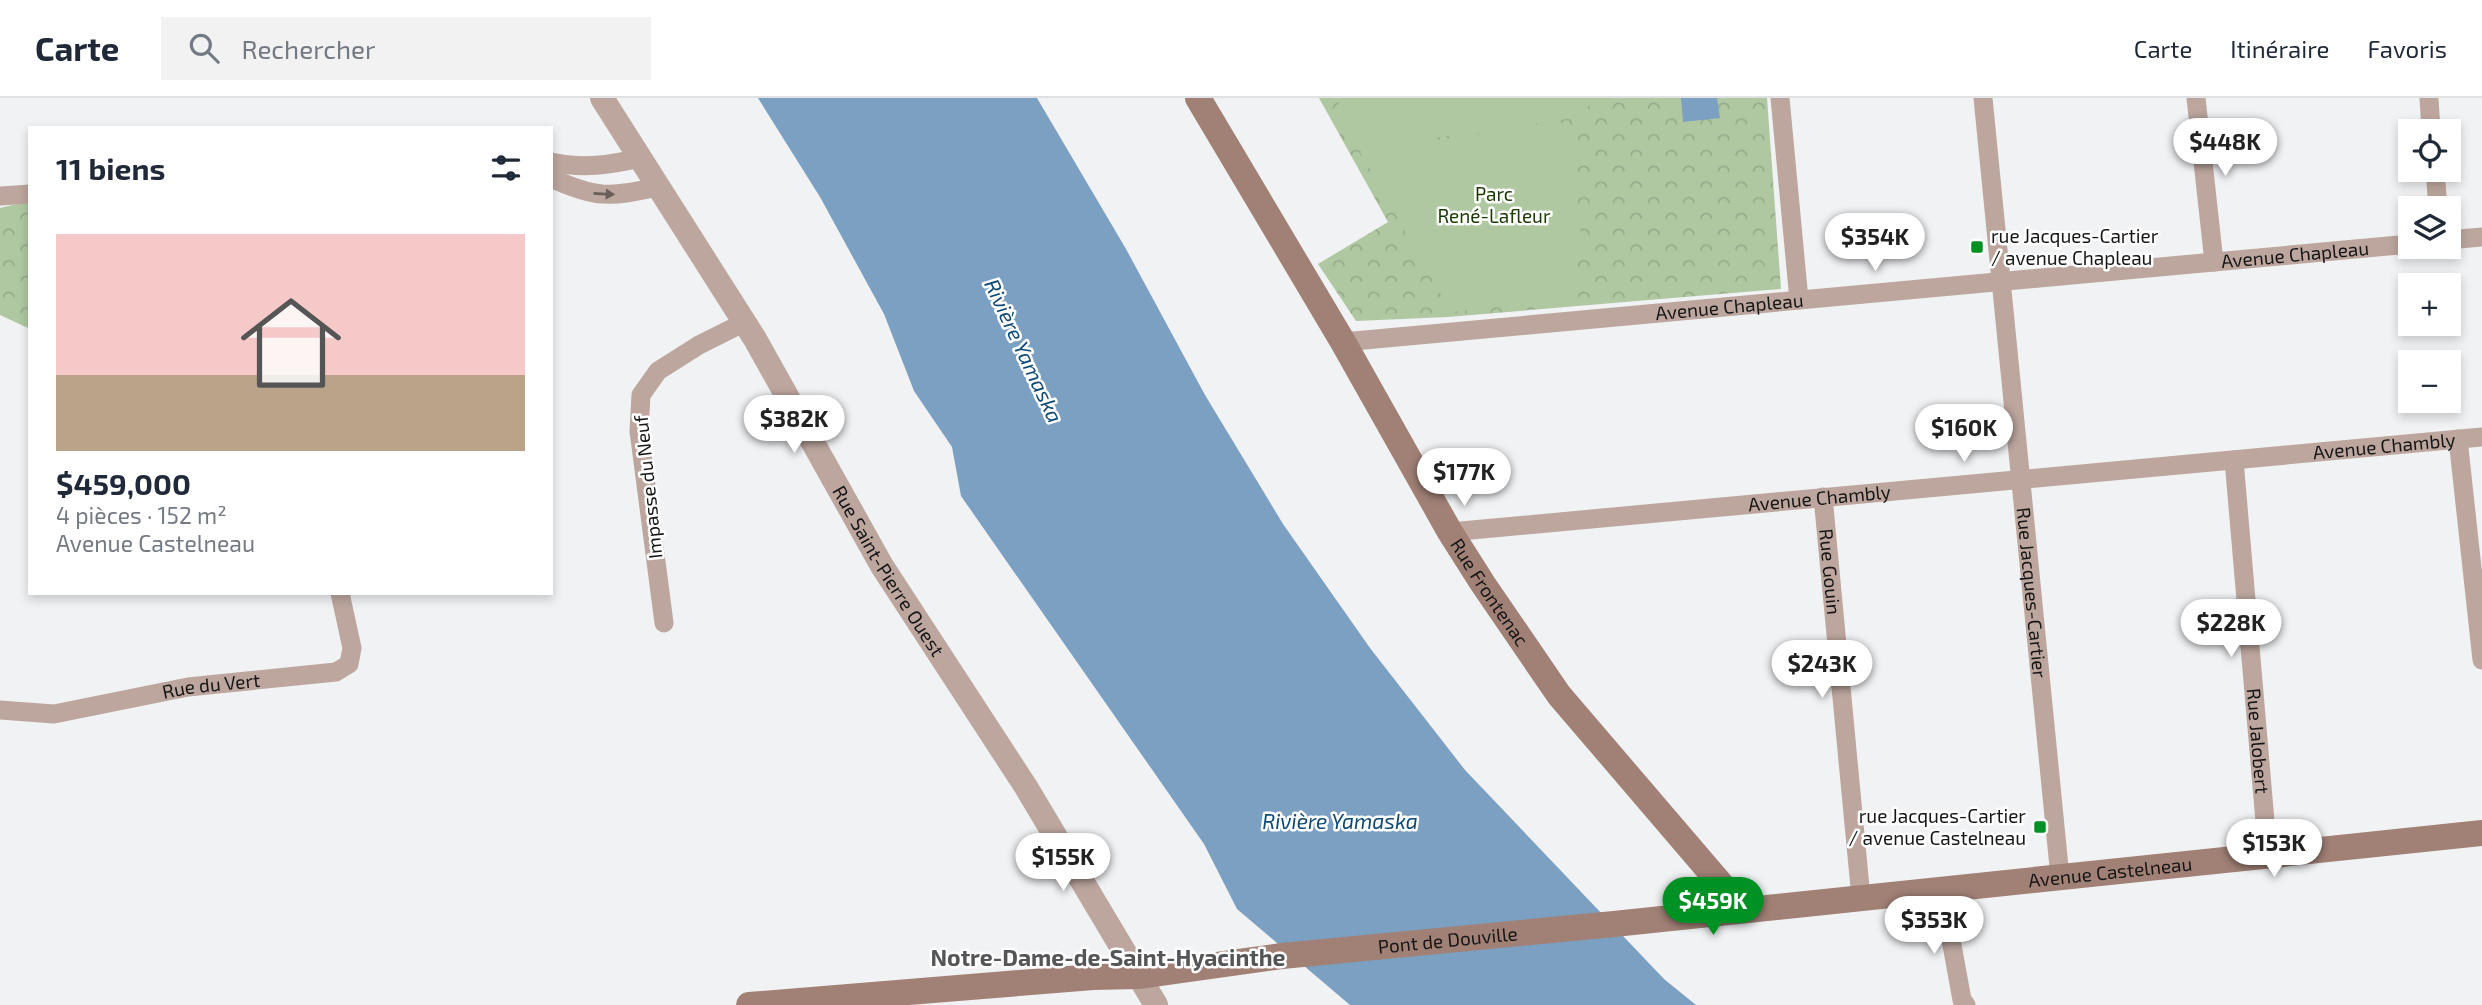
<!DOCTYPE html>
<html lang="fr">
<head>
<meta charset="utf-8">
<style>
  body { margin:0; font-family:"Exo 2",sans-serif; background:#f2f2f3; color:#1f2937; height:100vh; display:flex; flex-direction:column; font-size:26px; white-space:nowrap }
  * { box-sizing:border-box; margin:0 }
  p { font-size:23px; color:#747a83 }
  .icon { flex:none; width:38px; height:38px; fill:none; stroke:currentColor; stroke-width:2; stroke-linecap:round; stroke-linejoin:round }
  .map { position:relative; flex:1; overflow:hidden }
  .side { position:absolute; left:28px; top:28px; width:525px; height:469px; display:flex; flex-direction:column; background:#fff; border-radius:0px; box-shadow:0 4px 10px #0003 }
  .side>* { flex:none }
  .controls { position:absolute; left:2398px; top:21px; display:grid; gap:14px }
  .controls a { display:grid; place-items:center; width:63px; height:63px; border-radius:0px; background:#fff; box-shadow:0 4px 10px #0003; font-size:35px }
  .price { position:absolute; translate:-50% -60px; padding:0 16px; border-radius:24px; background:#fff; color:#222; font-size:23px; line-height:46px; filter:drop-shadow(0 2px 4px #0008) }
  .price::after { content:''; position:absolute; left:50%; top:42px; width:21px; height:16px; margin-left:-10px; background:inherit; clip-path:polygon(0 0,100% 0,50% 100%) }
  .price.active { background:#009125; color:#fff }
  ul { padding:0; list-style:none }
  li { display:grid; align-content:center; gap:14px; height:371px; padding:0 28px }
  li span { display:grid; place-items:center; height:217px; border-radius:0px; color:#555 }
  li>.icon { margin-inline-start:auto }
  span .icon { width:126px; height:126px; fill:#fffc; stroke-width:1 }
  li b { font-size:30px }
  h2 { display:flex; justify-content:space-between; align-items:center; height:84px; padding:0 28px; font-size:30px }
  header { display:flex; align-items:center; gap:42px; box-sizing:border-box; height:98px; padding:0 35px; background:#fff; border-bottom:2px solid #e0e1e3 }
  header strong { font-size:33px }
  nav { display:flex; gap:38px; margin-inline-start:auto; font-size:24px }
  .search { width:490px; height:63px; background:#f2f2f3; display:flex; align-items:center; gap:18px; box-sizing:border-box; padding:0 24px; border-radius:0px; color:#747a83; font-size:26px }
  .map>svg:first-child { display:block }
</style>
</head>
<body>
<header>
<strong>Carte</strong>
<div class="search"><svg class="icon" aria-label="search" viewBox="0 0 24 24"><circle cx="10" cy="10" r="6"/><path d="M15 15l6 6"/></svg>Rechercher</div>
<nav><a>Carte</a><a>Itinéraire</a><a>Favoris</a></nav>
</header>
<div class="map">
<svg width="2482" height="907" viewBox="0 0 2482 907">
  <defs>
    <pattern id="park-crowns" width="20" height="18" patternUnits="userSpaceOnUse" patternTransform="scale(1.75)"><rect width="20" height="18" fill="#afc8a2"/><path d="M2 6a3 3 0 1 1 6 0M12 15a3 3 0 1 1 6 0" fill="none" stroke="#96ab8b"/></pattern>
  </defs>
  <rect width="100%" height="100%" fill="#f1f2f4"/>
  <g fill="url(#park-crowns)">
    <polygon points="1319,0 1767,0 1781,191 1448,219 1356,223 1318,166 1388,124"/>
    <polygon points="21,105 30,105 30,231 0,217 0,110"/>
  </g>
  <g fill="#afc8a2">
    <polygon points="1337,0 1595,0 1580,19 1358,51 1346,33"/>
    <polygon points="1560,24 1572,33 1581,141 1569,201 1451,214 1360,54"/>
  </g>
  <g fill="#7ca0c1">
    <polygon points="758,0 1037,0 1126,151 1205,297 1283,426 1370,550 1465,672 1664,881 1696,907 1350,907 1237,811 1204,746 961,398 952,349 914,293 884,216 820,99"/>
    <polygon points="1681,0 1717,0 1720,20 1683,24"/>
  </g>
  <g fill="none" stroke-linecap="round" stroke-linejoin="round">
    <g stroke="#bca69e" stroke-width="19">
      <polyline points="1780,0 1799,202"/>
      <path id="s1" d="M1983 0 2060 779"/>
      <polyline points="2196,0 2214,164"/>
      <polyline points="2429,0 2431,33"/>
      <path d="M551 64C582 71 610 67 640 60"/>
      <polyline points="2435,72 2438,110"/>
      <path d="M551 80C597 101 610 99 658 89"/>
      <polyline points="0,98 30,96"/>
      <polyline points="2448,142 2482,139"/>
      <path id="s2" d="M1343 244 2410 146"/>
      <polyline points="2458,341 2482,562"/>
      <path id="s3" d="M2234 362 2268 758"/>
      <path id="s4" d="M1823 399 1861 800"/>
      <path id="s5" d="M1450 434 2482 339"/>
      <polyline points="664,525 639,333 641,297 658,273 699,247 745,224"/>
      <path id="s6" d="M0 612 54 616 188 589 336 574 349 566 352 550 340 495"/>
      <polyline points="1942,792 1962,902 1966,907"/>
    </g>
    <path stroke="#bca69e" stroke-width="24" id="s7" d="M602 0 755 241 882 468 1026 689 1156 907"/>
    <g stroke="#a18176" stroke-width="26">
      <path id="s8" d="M1198 0 1343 244 1450 434 1483 486 1559 597 1743 812"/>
      <path id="s9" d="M749 907 1093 879 1138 878 1282 858 1614 826 2482 735"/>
    </g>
  </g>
  <defs><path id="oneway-solid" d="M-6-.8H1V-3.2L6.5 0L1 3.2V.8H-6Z" transform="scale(1.75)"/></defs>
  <use fill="#695e5a" href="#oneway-solid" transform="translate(604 96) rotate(3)"/>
  <g fill="#009125" stroke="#fff" stroke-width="2.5">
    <rect x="1970" y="142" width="14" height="14" rx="3.5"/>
    <rect x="2033" y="722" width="14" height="14" rx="3.5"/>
  </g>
  <g text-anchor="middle" stroke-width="5" stroke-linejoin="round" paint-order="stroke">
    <g font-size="19" fill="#183900" stroke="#fff">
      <text x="1494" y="103">Parc<tspan x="1494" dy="22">René-Lafleur</tspan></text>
    </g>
    <g font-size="19" fill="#161617" stroke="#fff" text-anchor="start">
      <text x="1991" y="145">rue Jacques-Cartier<tspan x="1991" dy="22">/ avenue Chapleau</tspan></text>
      <text x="2026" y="725" text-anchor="end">rue Jacques-Cartier<tspan x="2026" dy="22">/ avenue Castelneau</tspan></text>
    </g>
    <g font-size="19" fill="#161617" stroke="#fff">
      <text dy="7" stroke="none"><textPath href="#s2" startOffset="956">Avenue Chapleau</textPath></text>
      <text dy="7" stroke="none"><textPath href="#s2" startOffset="388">Avenue Chapleau</textPath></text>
      <text dy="7" stroke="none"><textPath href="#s5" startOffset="938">Avenue Chambly</textPath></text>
      <text transform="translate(648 389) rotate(-96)" y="7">Impasse du Neuf</text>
      <text dy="7" stroke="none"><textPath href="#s5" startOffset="371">Avenue Chambly</textPath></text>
      <text dy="7" stroke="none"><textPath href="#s7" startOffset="553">Rue Saint-Pierre Ouest</textPath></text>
      <text dy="7" stroke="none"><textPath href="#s4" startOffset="75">Rue Gouin</textPath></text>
      <text dy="7" stroke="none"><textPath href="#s1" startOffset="497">Rue Jacques-Cartier</textPath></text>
      <text dy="7" stroke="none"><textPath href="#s8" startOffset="574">Rue Frontenac</textPath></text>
      <text dy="7" stroke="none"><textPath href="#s6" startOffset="214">Rue du Vert</textPath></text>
      <text dy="7" stroke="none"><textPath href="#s3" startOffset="282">Rue Jalobert</textPath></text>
      <text dy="7" stroke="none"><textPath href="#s9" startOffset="1368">Avenue Castelneau</textPath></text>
      <text dy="7" stroke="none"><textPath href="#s9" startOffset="702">Pont de Douville</textPath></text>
    </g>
    <g font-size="21" font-style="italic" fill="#0e4975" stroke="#fff">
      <text transform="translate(1023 253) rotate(65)" y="7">Rivière Yamaska</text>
      <text x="1340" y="731">Rivière Yamaska</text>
    </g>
    <g font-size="23" font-weight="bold" fill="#545557" stroke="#fff">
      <text x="1108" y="868">Notre-Dame-de-Saint-Hyacinthe</text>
    </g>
  </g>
</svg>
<div class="controls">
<a><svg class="icon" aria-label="locate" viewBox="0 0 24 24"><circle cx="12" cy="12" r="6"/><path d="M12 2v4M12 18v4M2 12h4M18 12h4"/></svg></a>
<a><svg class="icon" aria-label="layers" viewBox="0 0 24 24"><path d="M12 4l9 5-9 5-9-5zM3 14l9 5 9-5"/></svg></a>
<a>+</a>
<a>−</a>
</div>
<b class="price" style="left:2225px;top:80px">$448K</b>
<b class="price" style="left:1875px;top:175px">$354K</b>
<b class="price" style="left:794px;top:357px">$382K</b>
<b class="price" style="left:1964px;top:366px">$160K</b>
<b class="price" style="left:1464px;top:410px">$177K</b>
<b class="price" style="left:2231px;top:561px">$228K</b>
<b class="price" style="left:1822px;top:602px">$243K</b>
<b class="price" style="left:2274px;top:781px">$153K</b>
<b class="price" style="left:1063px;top:795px">$155K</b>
<b class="price active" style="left:1713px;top:839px">$459K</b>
<b class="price" style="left:1934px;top:858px">$353K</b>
<section class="side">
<h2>11 biens<svg class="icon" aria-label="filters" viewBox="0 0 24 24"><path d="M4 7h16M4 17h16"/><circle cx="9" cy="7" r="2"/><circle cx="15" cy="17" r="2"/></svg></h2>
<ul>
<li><span style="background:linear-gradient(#f6c9c9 65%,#b9a48a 0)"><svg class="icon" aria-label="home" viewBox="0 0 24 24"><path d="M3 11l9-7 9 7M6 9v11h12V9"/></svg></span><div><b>$459,000</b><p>4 pièces · 152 m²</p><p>Avenue Castelneau</p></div></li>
</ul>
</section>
</div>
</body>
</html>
